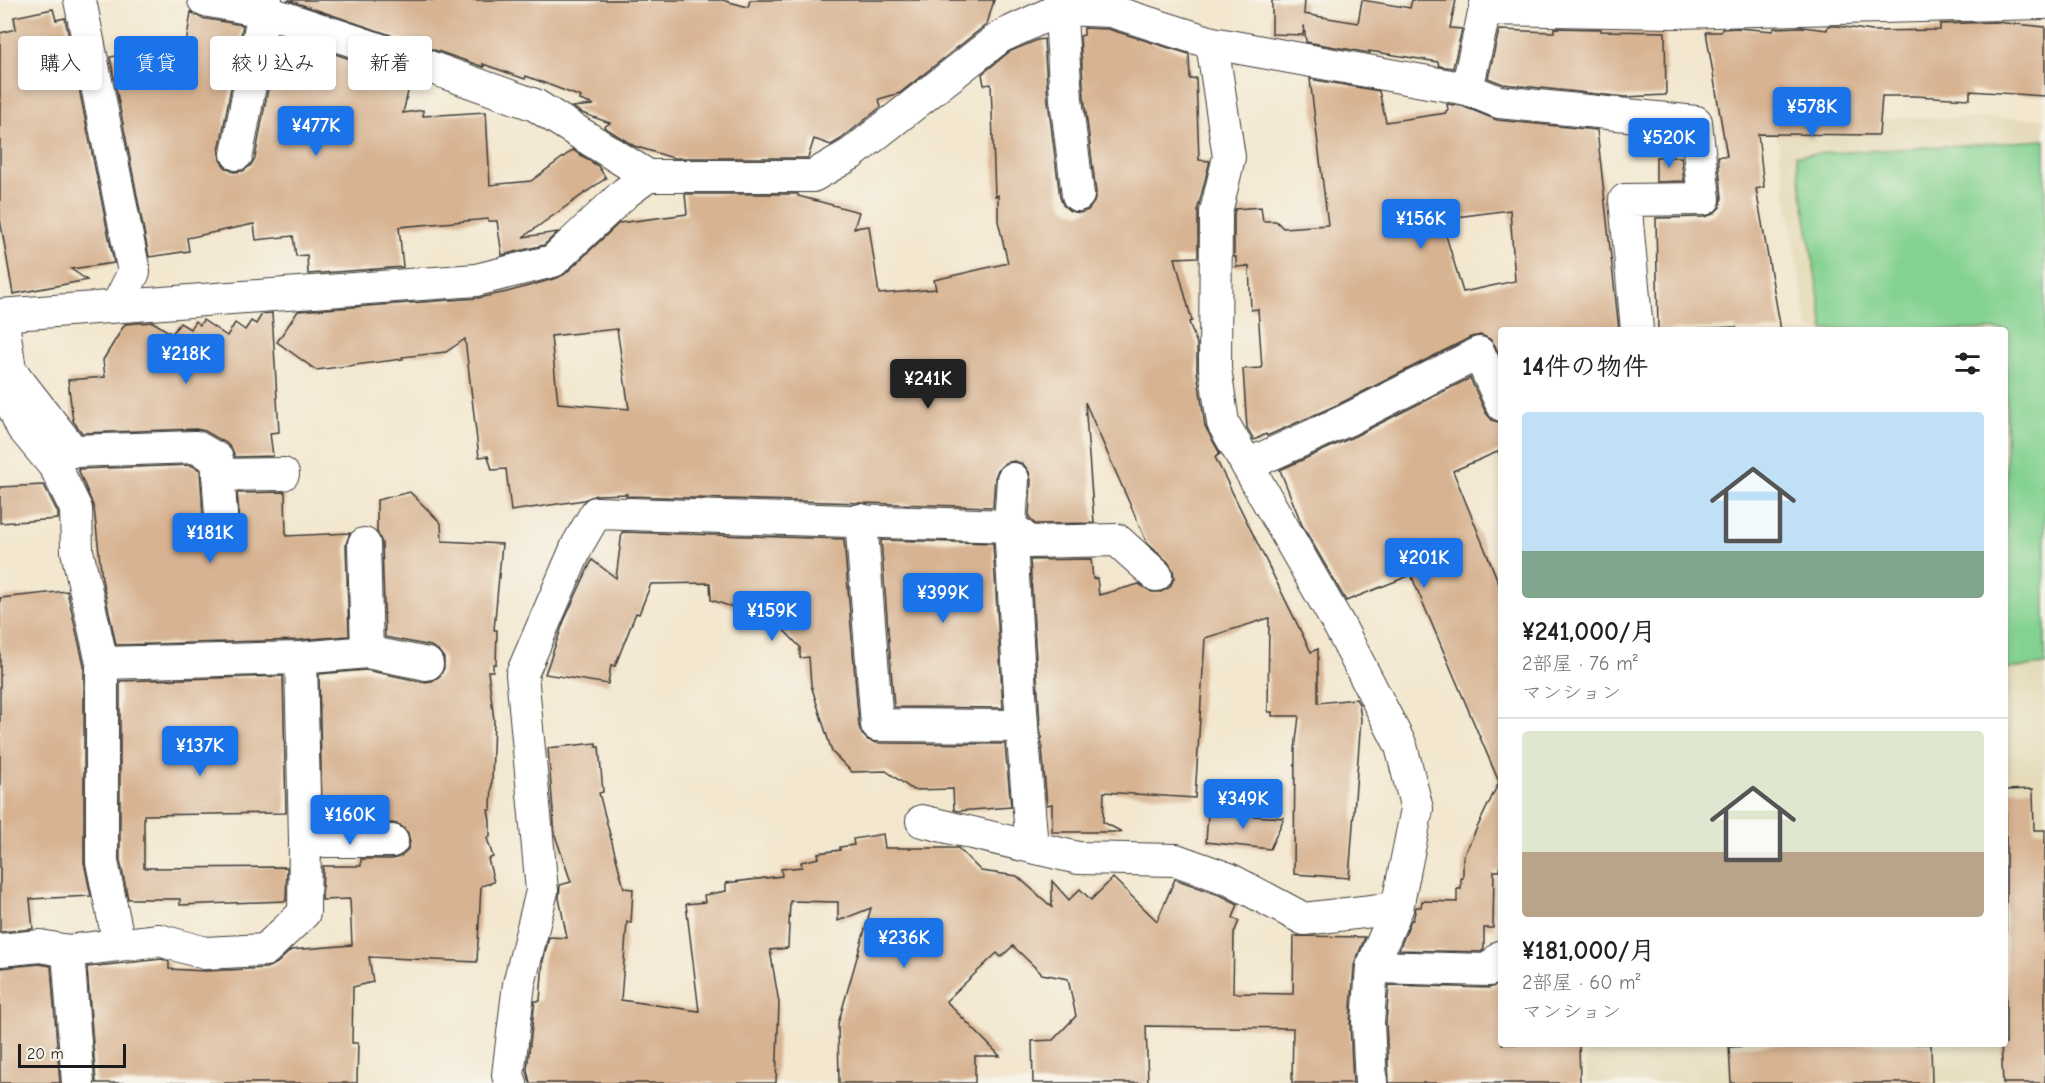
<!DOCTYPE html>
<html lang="ja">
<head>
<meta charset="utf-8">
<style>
  body { margin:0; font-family:"Comic Neue","Klee One",sans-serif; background:#f6f6f6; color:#222; height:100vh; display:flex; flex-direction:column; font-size:22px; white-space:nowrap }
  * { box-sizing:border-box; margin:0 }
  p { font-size:20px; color:#767676 }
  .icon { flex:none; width:33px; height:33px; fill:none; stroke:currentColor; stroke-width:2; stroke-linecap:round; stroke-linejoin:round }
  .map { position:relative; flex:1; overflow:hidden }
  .drawer { position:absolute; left:1498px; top:327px; width:510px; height:720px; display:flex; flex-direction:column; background:#fff; border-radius:6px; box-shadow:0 3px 9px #0003 }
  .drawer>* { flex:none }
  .top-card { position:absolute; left:18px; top:36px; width:570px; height:54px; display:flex; gap:12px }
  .scale { position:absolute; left:18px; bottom:15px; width:108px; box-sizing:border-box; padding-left:6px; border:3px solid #1c1c1c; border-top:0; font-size:16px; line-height:21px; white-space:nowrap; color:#1c1c1c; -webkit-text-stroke:4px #f7f3e8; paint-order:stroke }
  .price { position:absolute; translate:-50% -51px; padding:0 14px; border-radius:6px; background:#1a73e8; color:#fff; font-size:20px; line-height:39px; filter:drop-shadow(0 2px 3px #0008) }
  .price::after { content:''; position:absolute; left:50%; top:36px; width:18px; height:14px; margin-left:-9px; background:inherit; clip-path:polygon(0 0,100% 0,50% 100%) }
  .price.current { background:#222; color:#fff }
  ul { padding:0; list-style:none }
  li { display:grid; align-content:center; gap:12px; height:318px; padding:0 24px }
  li+li { border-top:2px solid #e0e0e0 }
  li span { display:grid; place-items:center; height:186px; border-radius:6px; color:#555 }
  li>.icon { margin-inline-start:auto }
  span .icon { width:108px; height:108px; fill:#fffc; stroke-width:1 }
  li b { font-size:26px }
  h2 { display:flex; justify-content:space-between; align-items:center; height:72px; padding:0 24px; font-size:26px }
  .tag { padding:0 21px; border-radius:6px; background:#fff; box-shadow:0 3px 9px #0003; font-size:21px; line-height:54px }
  .tag.current { background:#1a73e8; color:#fff }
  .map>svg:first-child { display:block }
</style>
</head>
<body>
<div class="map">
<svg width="2045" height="1083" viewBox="0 0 2045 1083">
  <rect width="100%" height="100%" fill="#f7f3e8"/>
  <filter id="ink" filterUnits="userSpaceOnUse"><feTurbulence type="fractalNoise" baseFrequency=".0167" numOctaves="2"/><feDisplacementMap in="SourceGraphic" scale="12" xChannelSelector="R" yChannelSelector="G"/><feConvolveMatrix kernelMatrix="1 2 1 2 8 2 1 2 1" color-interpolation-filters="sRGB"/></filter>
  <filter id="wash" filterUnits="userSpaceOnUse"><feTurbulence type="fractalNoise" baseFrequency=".008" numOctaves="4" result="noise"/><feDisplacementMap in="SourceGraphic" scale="24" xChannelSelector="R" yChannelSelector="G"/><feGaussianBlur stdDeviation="1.35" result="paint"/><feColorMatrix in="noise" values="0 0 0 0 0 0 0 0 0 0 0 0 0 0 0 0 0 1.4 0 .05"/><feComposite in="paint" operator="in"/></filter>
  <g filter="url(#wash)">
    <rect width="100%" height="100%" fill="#f3e7cf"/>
    <polygon fill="#e5dbba" points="1774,118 2045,118 2045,1083 1587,1083 1586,1044 2006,1044 2006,330 1808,330"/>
    <polygon fill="#84d291" stroke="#507756" stroke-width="1.5" points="2045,140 2045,665 2006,669 2006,330 1824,330 1796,155"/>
    <g id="blocks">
      <g fill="#d7b392" fill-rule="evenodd">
        <polygon points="288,0 722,0 748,7 750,0 994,0 987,24 900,93 879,99 881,107 841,139 831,145 814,139 808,158 673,158 634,146 604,127 610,123 582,113 572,107 594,105 580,100 581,97 526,76 525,79 483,64 484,67"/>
        <polygon points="1272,0 1305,0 1304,14 1358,23 1362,0 1410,8 1412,0 1456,0 1450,28 1462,29 1453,68 1439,66 1438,62 1369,51 1370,53 1306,42 1304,25 1303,35 1272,34"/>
        <polygon points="53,9 56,20 65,18 114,263 71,269 87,280 13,294 0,219 0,33 16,29 14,17"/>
        <polygon points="191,12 201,18 243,25 219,151 220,160 225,167 233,172 243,171 251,165 255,158 278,35 411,79 403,113 423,110 423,116 486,112 490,185 531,181 573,150 598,166 606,178 523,237 558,232 544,245 502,255 497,221 488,221 488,219 399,227 403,267 308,274 307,255 296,256 293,236 256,240 254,224 187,238 189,251 149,257 110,57 186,44"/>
        <polygon points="1995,22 2045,27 2045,96 1970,91 1970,99 1914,96 1882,96 1879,135 1758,134 1764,187 1756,189 1781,330 1736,330 1736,327 1658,330 1656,218 1704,217 1713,214 1720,207 1722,198 1718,156 1727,156 1706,32 1721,32 1722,29 1738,28 1773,31 1774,28 1802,27 1827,30 1828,26 1838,26 1872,31 1940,30 1940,24"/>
        <path d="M1084 28 1108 29 1189 54 1190 79 1196 78 1199 160 1210 161 1198 208V257L1175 258 1192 321 1189 322 1197 344V371L1205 426 1220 454 1215 457 1311 652 1318 649V703L1356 699 1359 704 1361 719 1349 878 1294 874 1295 750 1299 716H1272V712H1268L1269 618 1205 638 1195 798 1104 792 1103 822 1122 832H1052V804L1047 805 1040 725 1030 560 1091 559 1093 579 1097 578 1099 595 1139 584 1152 592H1161L1170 587 1174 578 1173 570 1168 562 1147 543 1085 402 1094 523 1035 524 1029 518 1031 480 1029 472 1023 464 1014 461 1005 463 998 470 995 478 993 507 626 496 627 494 596 495 584 500 511 511 506 469 492 470 488 456 479 457 465 339 446 352 402 357 403 359 316 370 277 342 298 311 478 298 507 292 557 278 565 274 619 223 687 214 685 194H798V196L859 212 854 228 869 226 879 294 936 289 934 280 1008 263 998 221V195L995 196 991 84 984 85 982 74 1009 52 1037 40 1044 39 1048 101 1060 197 1063 205 1070 211 1080 213 1088 210 1094 202 1096 193 1084 97 1080 36 1084 35ZM617 329 629 409 558 403 551 336Z"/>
        <polygon points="1554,28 1601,29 1601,31 1665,32 1666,95 1625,97 1503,84 1488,78 1499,30 1554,32"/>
        <path d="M1310 79 1379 91 1386 122 1446 113V111L1448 110 1447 104 1462 106 1497 120 1597 130 1619 330H1502V359L1495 346 1490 339 1481 335 1471 337 1339 404 1267 436 1266 434 1254 440 1247 428 1243 369 1262 368 1258 309 1251 310 1249 266 1236 267V257H1234V214L1235 209 1261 207 1263 221H1276L1283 228 1328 225ZM1510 210 1515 281 1463 292 1441 219Z"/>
        <polygon points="1656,157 1681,157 1684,181 1656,182"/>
        <polygon points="272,313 279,432 270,433 273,456 235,457 232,449 226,443 205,431 196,429 82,433 73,421 68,380 105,377 103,360 125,324 153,322 172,334 180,323 190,329 195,321 200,325 203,320 227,336 235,323 245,330 251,321 256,324 262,314"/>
        <polygon points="1470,378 1486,413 1492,420 1502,423 1502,450 1453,471 1502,591 1502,852 1500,871 1494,871 1493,928 1484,928 1484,949 1481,952 1399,950 1411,920 1413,920 1416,907 1421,907 1422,901 1457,902 1457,889 1461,889 1461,878 1463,878 1463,857 1499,782 1411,575 1346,601 1302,525 1280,470 1355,436"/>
        <polygon points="191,465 200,470 203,516 206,525 214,530 223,532 232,529 237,522 239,513 237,493 285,492 286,536 350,533 346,544 349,636 300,640 116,645 102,579 94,508 78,469"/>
        <polygon points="44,485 58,513 58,519 0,523 0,487"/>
        <polygon points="410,492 441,523 442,541 502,544 494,630 497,630 496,664 493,664 493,671 488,671 494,720 491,810 488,810 490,820 490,837 487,838 493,857 488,859 494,882 481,886 477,962 369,957 373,982 353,987 352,1043 358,1043 357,1083 96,1083 87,967 162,959 169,962 169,969 206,971 266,968 277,963 291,950 352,945 350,899 322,900 323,866 361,866 361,859 393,859 401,856 408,849 410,842 408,833 400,825 392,823 360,823 360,812 322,812 319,674 366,670 424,682 432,681 440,676 444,668 444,658 438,650 431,646 385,637 382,543 377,532 377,500"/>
        <polygon points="622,532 844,539 859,726 862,734 868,740 877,743 1005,744 1011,807 958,811 954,810 953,789 913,790 886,771 852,772 832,752 811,685 809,657 800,658 800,647 775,621 711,600 710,583 651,584 639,614 636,613 615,666 611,665 608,684 545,674 564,621 592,560 616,578"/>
        <polygon points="881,540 993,543 1003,708 894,707"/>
        <polygon points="67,591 84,665 84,862 91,896 30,899 33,929 0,932 0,598"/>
        <polygon points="283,676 286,813 144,815 144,868 287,867 286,901 180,905 180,899 128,899 120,860 120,681"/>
        <polygon points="596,743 596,747 599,747 603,792 599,793 624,888 633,889 631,923 627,922 621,1000 699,1011 686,904 705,902 704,895 726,891 726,883 782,876 781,869 802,867 801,862 819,858 818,853 840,850 840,847 854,845 853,839 883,834 885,848 958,848 981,871 1017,876 1052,907 1052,881 1069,900 1080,889 1091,900 1113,878 1157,921 1175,879 1222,896 1238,904 1233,918 1239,921 1234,933 1233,993 1293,994 1294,936 1365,937 1354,966 1350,1024 1353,1083 1292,1083 1293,1028 1146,1026 1148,1083 1033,1083 1032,1041 1053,1040 1076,1016 1068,979 1042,974 1013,946 1001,957 997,953 946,1001 1000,1056 975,1056 975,1083 839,1083 838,1024 871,908 838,921 838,902 790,901 788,948 770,950 779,1003 776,1083 530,1083 527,1070 535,1001 540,1001 543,961 549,937 567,938 559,898 560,885 571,882 555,835 548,748"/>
        <polygon points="2033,789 2034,830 2045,830 2045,1083 2003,1083 2001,1044 2006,1044 2006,790"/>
        <polygon points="1208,813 1284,818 1270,849 1206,842"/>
        <polygon points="39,964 51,966 60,1083 0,1083 0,968"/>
        <polygon points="1500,984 1502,984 1502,1044 1579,1044 1580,1083 1389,1083 1386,1023 1389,985 1489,988"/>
        <polygon points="1795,1044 1931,1044 1932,1083 1731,1083 1729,1047"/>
      </g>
    </g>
  </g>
  <g filter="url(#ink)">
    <use href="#blocks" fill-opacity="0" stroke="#3c3a37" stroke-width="1.5"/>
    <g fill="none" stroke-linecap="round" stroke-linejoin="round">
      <g stroke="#3c3a37" stroke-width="34">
        <g id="minor">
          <polyline points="80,0 134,272 117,306"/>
          <polyline points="204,0 264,11 393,54 535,105 648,176 813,176 851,154 1000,37 1060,9 1111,11 1212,43 1467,89 1499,102 1696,122 1704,199 1625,200 1637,330"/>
          <polyline points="1060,0 1066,99 1078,195"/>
          <polyline points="1485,9 1675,12 2045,3"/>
          <polyline points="1212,43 1229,157 1216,212 1215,368 1223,423 1340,627 1401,746 1417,809 1397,908 1372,967 1368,1023 1371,1083"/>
          <polyline points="1467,89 1487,0"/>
          <polyline points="237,154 266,0"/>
          <polyline points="0,315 476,280 553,261 625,193 648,176"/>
          <polyline points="2,315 10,370 10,400 22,427 56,468 76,509 77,551 102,663 102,862 119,944"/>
          <polyline points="10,370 73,451 196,447 217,459 221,514"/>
          <polyline points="1247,465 1347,420 1479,353 1502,405"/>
          <polyline points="218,475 283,474"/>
          <polyline points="1013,479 1010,526 1022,726 1032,847"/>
          <polyline points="861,520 877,725 1022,726"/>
          <polyline points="364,544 367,652"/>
          <polyline points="102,663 301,658 367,652 427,664"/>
          <polyline points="922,821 1078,858 1176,860 1229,879 1304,919 1397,908"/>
          <polyline points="305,841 392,841"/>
          <polyline points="0,950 40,946 68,951"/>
          <polyline points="1372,967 1489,970 1502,956"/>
          <polyline points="78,1083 68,951 159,940 205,953 265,950 304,913 305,841 301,658"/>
          <polyline points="511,1083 508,1075 519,984 542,891 522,674 578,544 596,513 1010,526 1029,542 1117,540 1156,575"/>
        </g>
      </g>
      <use href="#minor" stroke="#fff" stroke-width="32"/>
    </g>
  </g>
</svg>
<div class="scale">20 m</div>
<b class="price" style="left:1812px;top:138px">¥578K</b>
<b class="price" style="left:316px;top:157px">¥477K</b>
<b class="price" style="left:1669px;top:169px">¥520K</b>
<b class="price" style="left:1421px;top:250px">¥156K</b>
<b class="price" style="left:186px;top:385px">¥218K</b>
<b class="price current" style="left:928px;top:410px">¥241K</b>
<b class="price" style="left:210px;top:564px">¥181K</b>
<b class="price" style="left:1424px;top:589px">¥201K</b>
<b class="price" style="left:943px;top:624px">¥399K</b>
<b class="price" style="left:772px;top:642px">¥159K</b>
<b class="price" style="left:200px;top:777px">¥137K</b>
<b class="price" style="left:1243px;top:830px">¥349K</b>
<b class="price" style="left:350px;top:846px">¥160K</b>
<b class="price" style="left:904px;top:969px">¥236K</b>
<div class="top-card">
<a class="tag">購入</a>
<a class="tag current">賃貸</a>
<a class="tag">絞り込み</a>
<a class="tag">新着</a>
</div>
<section class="drawer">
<h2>14件の物件<svg class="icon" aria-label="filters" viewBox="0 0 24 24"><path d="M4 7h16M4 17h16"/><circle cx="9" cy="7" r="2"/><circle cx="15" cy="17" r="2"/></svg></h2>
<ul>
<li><span style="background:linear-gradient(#bfe0f5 75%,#7fa58c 0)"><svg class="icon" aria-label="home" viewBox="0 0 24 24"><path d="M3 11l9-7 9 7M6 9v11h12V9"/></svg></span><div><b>¥241,000/月</b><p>2部屋 · 76 m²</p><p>マンション</p></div></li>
<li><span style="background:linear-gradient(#dfe7d0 65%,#b9a48a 0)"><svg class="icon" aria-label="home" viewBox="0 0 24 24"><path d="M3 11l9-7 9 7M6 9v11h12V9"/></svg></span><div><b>¥181,000/月</b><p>2部屋 · 60 m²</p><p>マンション</p></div></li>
</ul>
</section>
</div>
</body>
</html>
